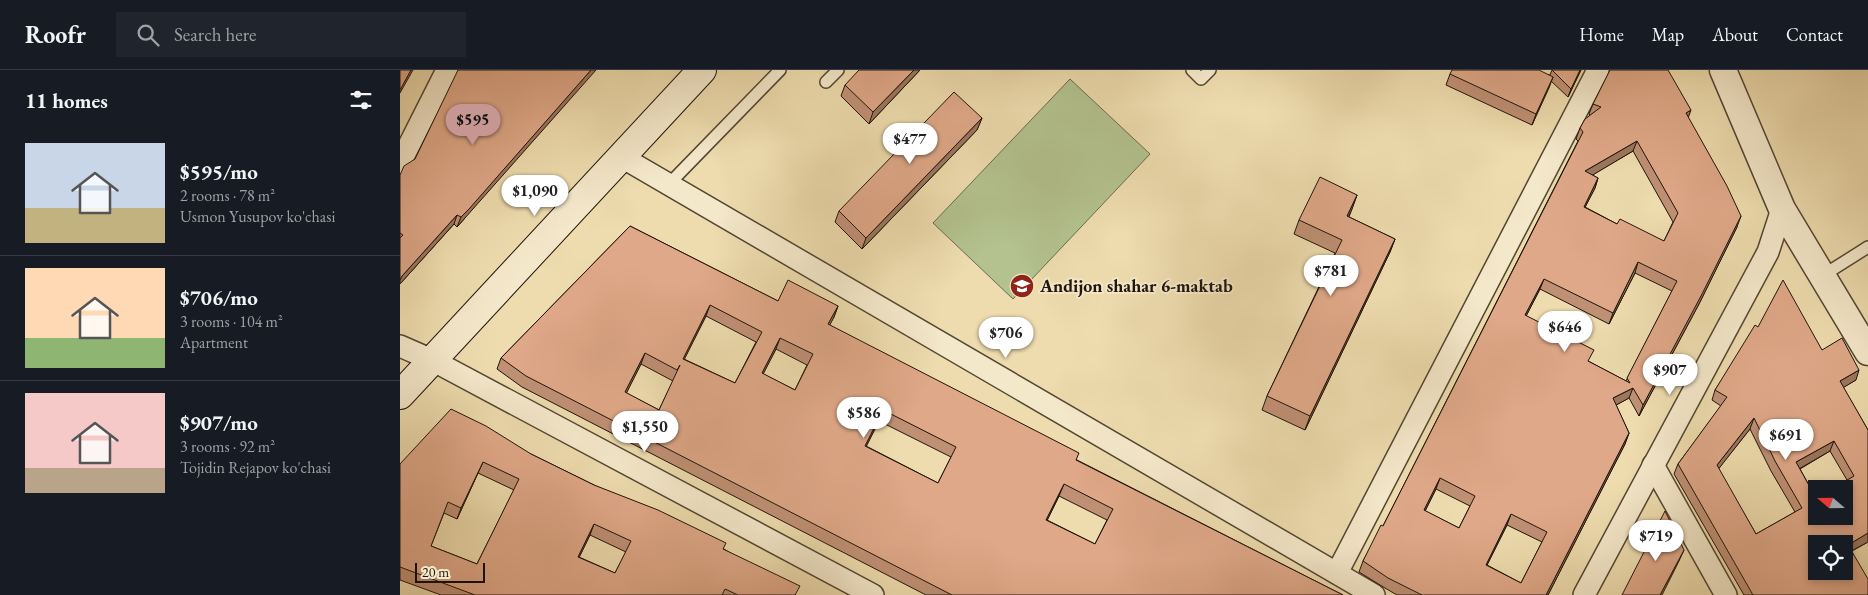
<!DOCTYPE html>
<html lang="en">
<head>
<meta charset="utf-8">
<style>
  body { margin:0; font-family:"EB Garamond",serif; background:#20242c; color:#f1f3f6; height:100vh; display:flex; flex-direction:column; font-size:19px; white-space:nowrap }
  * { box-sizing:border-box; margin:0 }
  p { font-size:16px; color:#9ea1a6 }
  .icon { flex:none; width:28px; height:28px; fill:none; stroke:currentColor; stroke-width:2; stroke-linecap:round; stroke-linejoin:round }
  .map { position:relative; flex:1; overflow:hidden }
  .panel { display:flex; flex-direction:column; background:#171b24; width:400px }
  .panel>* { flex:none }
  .needle { width:32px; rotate:290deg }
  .fabs { position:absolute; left:1408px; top:410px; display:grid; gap:10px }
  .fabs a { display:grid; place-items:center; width:45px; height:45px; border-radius:0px; background:#171b24; box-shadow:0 2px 8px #0003; font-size:25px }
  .scale { position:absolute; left:15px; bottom:12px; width:70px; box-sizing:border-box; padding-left:5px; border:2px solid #1e1409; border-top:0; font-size:14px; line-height:18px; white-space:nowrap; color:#1e1409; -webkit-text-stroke:4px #f4e8ca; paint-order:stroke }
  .price { position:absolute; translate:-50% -42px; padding:0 11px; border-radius:18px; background:#fff; color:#222; font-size:16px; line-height:32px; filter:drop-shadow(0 1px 2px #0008) }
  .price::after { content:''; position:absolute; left:50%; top:30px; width:15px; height:11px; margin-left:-8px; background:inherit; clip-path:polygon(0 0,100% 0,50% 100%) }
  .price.active { background:#c59692; color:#111 }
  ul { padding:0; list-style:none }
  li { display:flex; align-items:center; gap:15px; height:125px; padding:0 25px }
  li+li { border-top:1px solid #363941 }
  li span { display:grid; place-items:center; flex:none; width:140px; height:100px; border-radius:0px; color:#555 }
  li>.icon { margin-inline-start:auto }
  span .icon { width:60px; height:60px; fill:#fffc; stroke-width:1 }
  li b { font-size:21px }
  h2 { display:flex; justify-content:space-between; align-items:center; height:60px; padding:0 25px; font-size:21px }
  header { display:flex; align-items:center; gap:30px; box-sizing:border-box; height:70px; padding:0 25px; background:#171b24; border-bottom:1px solid #363941 }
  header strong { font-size:24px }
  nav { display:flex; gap:28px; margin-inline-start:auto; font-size:18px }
  .search { width:350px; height:45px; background:#20242c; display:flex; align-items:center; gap:12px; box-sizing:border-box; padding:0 18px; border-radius:0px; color:#9ea1a6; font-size:19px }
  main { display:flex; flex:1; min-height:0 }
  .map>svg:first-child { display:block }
</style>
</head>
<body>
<header>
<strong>Roofr</strong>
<div class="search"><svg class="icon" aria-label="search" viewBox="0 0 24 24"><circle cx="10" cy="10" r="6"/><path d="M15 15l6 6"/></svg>Search here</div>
<nav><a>Home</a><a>Map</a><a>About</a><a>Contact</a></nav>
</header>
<main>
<section class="panel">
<h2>11 homes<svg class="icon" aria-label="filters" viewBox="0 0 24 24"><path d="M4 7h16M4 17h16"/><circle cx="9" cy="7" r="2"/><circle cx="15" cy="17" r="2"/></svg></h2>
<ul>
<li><span style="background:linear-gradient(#c9d6e8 65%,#c2b280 0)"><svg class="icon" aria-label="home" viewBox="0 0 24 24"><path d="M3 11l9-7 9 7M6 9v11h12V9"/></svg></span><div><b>$595/mo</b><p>2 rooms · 78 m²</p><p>Usmon Yusupov ko'chasi</p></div></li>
<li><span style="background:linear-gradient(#ffd9b3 70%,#8fb573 0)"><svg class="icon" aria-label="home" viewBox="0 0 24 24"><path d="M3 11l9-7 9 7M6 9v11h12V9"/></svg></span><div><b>$706/mo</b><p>3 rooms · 104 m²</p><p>Apartment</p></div></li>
<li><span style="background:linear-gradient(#f6c9c9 75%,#b9a48a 0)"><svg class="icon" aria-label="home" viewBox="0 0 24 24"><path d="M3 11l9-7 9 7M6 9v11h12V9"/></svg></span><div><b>$907/mo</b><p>3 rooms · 92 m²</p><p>Tojidin Rejapov ko'chasi</p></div></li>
</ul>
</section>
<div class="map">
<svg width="1468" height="525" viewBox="0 0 1468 525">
  <rect width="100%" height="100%" fill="#eedcae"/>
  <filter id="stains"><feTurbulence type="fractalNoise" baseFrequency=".004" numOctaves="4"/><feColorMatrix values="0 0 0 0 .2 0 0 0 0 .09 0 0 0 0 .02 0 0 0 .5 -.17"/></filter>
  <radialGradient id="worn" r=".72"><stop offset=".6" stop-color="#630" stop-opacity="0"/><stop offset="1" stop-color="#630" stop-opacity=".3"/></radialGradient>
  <polygon fill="#b3c28f" stroke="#686b4c" points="670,9 750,84 613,229 533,153"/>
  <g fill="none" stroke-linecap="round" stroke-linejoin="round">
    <g stroke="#524632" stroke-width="14">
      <g id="service">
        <polyline points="792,0 801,9 810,0"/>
        <polyline points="426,12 438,0"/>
        <polyline points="269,114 380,0"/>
        <polyline points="1422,206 1468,177"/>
      </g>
    </g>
    <g stroke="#524632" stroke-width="24">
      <g id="minor">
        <polyline points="220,86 974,525"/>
        <polyline points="0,93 47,0"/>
        <polyline points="0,276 32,290 473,525"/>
        <polyline points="1253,395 1326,525"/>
        <polyline points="937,503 1198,0"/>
        <polyline points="1184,525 1368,182 1382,139"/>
      </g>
    </g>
    <g stroke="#524632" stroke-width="29">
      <polyline id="tertiary" points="1323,0 1382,139 1468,282"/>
    </g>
    <g stroke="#1e1409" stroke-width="30">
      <polyline id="secondary" points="0,325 302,0"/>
    </g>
    <use href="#service" stroke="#f4e8ca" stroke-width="11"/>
    <use href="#minor" stroke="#f4e8ca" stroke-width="21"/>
    <use href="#tertiary" stroke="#f4e8ca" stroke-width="26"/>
    <use href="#secondary" stroke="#f4e8ca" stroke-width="28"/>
  </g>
  <g fill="#c09075" stroke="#1e1409" fill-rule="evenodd">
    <polygon points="520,0 469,54 441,26 445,15"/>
    <polygon points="1152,0 1181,0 1168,27 1151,11 1132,55 1046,15 1050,4 1150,5"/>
    <path d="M1193 34 1288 47 1337 157 1299 234 1239 346 1229 328 1216 335 1229 363 1225 374 1148 525H997L985 518 959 502 963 491 983 456 1178 71 1176 69 1180 58 1190 45 1189 44ZM1233 81 1273 152 1264 171 1217 154 1185 137 1195 118 1198 108 1192 105ZM1235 203 1272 221 1226 311 1190 292 1126 246 1140 219 1209 254ZM1036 419 1070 436 1059 458 1025 441ZM1107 455 1142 472 1121 513 1087 495Z"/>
    <polygon points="582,48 577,60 462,179 435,152 439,141"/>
    <polygon points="15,89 65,148 57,157 54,154 0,214 0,105"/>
    <polygon points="957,125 949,147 995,169 990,182 905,360 862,340 867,326 935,183 894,164 899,150"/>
    <path d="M230 156 378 231 438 236 434 247 429 255 677 390 943 525H526L122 317 97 299 101 288ZM306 246 356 272 335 313 284 289ZM376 279 407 295 395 320 363 304ZM241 294 273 311 259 340 226 323ZM479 351 551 387 538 413 466 376ZM659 426 707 450 695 474 647 450Z"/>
    <path d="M1358 257 1456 310 1443 317 1468 360V472L1452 481 1468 525H1344L1274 404 1278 394 1321 336 1312 330 1315 320ZM1350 359 1371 401 1395 442 1356 464 1318 399ZM1430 381 1447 410 1416 428 1400 399Z"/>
    <path d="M131 384 324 479 396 525H41L0 510V394ZM78 403 114 420 77 494 31 476 44 443 57 449ZM190 465 226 482 215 503 179 487Z"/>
  </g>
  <g fill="#9c765f" stroke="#1e1409">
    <polygon points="11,0 13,0 0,23 0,20"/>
    <polygon points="191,0 196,0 57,157 61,147"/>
    <polygon points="514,0 520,0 469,54 473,42"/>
    <polygon points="1180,0 1181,0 1168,27 1171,19"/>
    <polygon points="1153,7 1149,18 1132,55 1136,44"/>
    <polygon points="1291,40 1287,51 1286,43"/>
    <polygon points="582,48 577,60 462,179 466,168"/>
    <polygon points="1237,71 1233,81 1181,112 1185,101"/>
    <polygon points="1198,108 1195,118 1180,147 1184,137"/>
    <polygon points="957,125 952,139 942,160 947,146"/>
    <polygon points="57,145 54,154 0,214 0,210 2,206"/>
    <polygon points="1341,146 1337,157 1299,234 1239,346 1243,335"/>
    <polygon points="995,169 990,182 905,360 910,346"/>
    <polygon points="1238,192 1235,203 1209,254 1213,243"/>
    <polygon points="1144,209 1140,219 1121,256 1125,245"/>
    <polygon points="310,235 306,246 279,300 283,289"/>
    <polygon points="438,236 434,247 424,266 428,254"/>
    <polygon points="380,268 376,279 358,314 362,303"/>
    <polygon points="245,283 241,294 221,334 225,322"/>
    <polygon points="1459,300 1456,310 1436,322 1440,311"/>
    <polygon points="1233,318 1229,328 1209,339 1213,328"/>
    <polygon points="483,340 479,351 461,387 465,376"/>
    <polygon points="1354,348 1350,359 1313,406 1317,395"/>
    <polygon points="1229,363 1225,374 1148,525 1146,525"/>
    <polygon points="1434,371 1430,381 1392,403 1396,392"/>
    <polygon points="83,392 78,403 57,449 61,438"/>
    <polygon points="1040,408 1036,419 1020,451 1024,440"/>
    <polygon points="664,414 659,426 642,461 646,450"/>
    <polygon points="1111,444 1107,455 1082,505 1086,495"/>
    <polygon points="194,454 190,465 174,498 178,487"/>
    <polygon points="1468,463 1468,472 1444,485 1448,475"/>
    <polygon points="1284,480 1279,491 1262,525 1260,525"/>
  </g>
  <g fill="#dfa888" stroke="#1e1409" fill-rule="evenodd">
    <polygon points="0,0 11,0 0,20"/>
    <polygon points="58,0 191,0 69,139 61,147 57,145 2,206 0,210 0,168 3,165 0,163 0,105 4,96 15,89"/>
    <polygon points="459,0 514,0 473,42 445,15"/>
    <polygon points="1052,0 1139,0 1153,7 1136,44 1050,4"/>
    <polygon points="1152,0 1180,0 1171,19"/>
    <path d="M1210 0H1268L1291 40 1286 43 1327 116 1341 146 1302 224 1243 335 1233 318 1213 328 1229 363 1146 525H1022L988 508 963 491 981 455 983 456 1183 62 1180 58 1185 49 1201 37 1193 34ZM1237 71 1278 143 1264 171 1220 149 1217 154 1184 137 1198 108 1185 101ZM1238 192 1277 211 1227 308 1230 313 1188 291 1194 280 1125 245 1144 209 1213 243ZM1040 408 1075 426 1059 458 1024 440ZM1111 444 1147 462 1121 513 1086 495Z"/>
    <polygon points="554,22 582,48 466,168 439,141"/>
    <polygon points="920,107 957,125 947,146 995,169 910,346 867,326 942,170 899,150"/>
    <path d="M230 156 378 231 388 210 438 236 428 254 679 383 676 390 943 525H552L126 306 101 288ZM310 235 362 262 335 313 283 289ZM380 268 413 284 395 320 362 303ZM245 283 277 300 280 295 259 340 225 322ZM483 340 556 377 538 413 465 376ZM664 414 713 439 695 474 646 450Z"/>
    <path d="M1383 210 1422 280 1442 268 1459 300 1440 311 1468 360V463L1448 475 1468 509V525H1353L1278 394 1327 327 1315 320 1355 255 1358 257ZM1354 348 1375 391 1402 438 1356 464 1317 395ZM1434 371 1454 406 1432 419H1444V446H1416V428L1396 392ZM1416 474H1444V501H1416Z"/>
    <path d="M51 339 86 356 131 384 194 415 258 440 326 473 323 479 400 516 395 525H338L325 519 322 525H75L0 497V394ZM83 392 119 409 77 494 31 476 48 432 61 438ZM194 454 231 471 215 503 178 487Z"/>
    <polygon points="1265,441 1284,480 1260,525 1222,525"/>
  </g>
  <defs>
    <g id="school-disc" transform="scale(1.25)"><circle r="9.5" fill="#8f2418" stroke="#f4e8ca"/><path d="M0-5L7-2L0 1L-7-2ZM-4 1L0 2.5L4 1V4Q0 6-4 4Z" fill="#fff"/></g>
  </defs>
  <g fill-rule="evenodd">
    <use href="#school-disc" x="622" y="216"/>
  </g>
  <g text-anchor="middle" stroke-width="4" stroke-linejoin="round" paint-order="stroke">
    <g font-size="18" font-weight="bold" fill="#1e1409" stroke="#f4e8ca" text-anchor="start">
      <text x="640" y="222">Andijon shahar 6-maktab</text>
    </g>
  </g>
  <rect width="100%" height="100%" filter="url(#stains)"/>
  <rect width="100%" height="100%" fill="url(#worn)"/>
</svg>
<div class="fabs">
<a><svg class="needle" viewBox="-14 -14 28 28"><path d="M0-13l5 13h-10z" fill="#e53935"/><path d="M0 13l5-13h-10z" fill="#9ea1a6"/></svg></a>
<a><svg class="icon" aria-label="locate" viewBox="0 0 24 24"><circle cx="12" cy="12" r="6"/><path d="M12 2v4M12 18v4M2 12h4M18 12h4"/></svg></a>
</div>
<div class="scale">20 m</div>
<b class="price active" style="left:73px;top:76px">$595</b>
<b class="price" style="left:510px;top:95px">$477</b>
<b class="price" style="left:135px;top:147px">$1,090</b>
<b class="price" style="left:931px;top:227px">$781</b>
<b class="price" style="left:1165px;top:283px">$646</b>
<b class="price" style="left:606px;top:289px">$706</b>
<b class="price" style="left:1270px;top:326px">$907</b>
<b class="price" style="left:464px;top:369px">$586</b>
<b class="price" style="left:245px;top:383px">$1,550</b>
<b class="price" style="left:1386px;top:391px">$691</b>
<b class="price" style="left:1256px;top:492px">$719</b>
</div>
</main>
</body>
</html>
